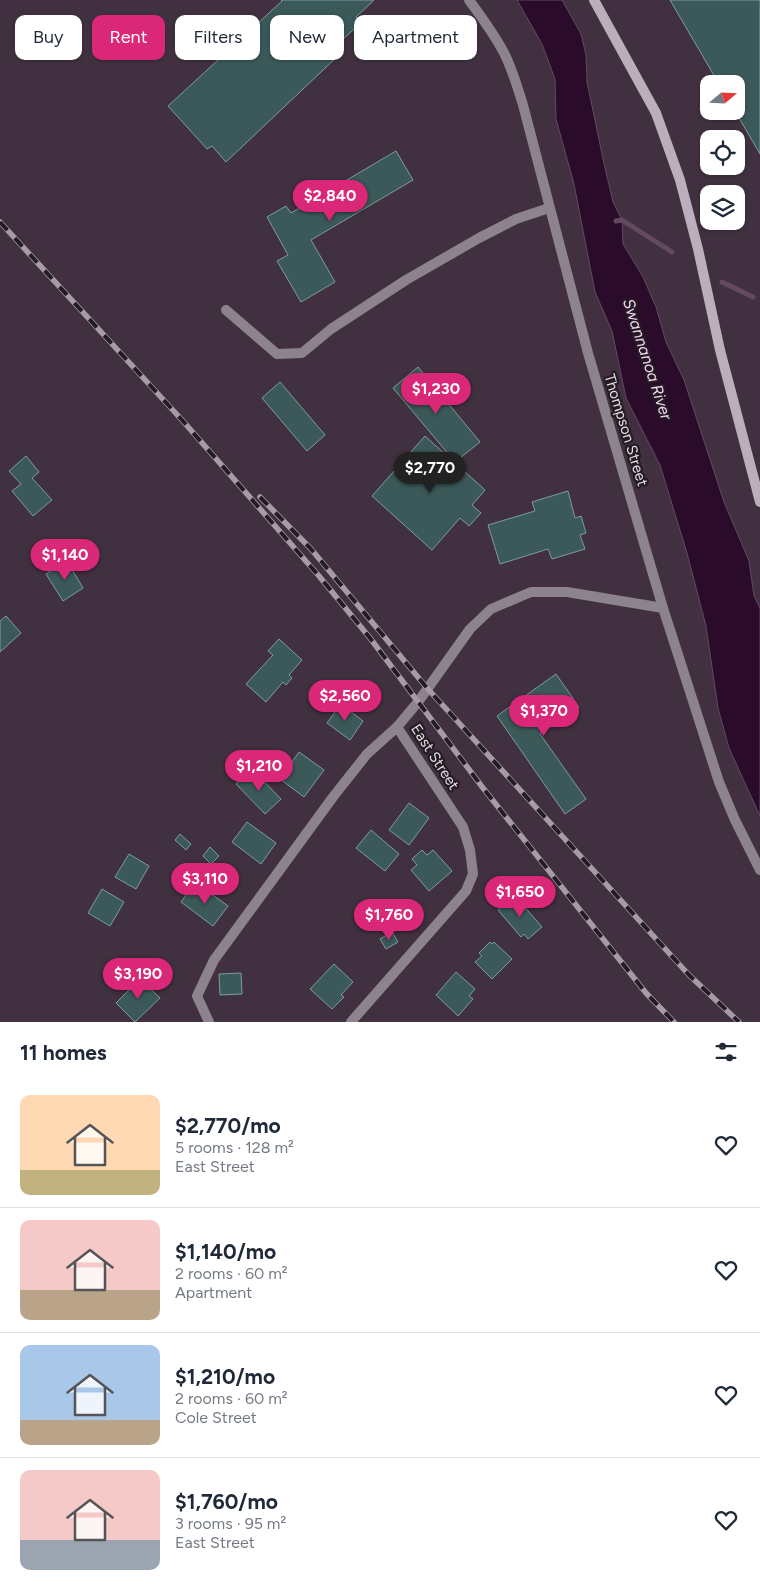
<!DOCTYPE html>
<html lang="en">
<head>
<meta charset="utf-8">
<style>
  body { margin:0; font-family:Figtree,sans-serif; background:#f2f2f3; color:#1f2937; height:100vh; display:flex; flex-direction:column; font-size:19px; white-space:nowrap }
  * { box-sizing:border-box; margin:0 }
  p { font-size:16px; color:#747a83 }
  .icon { flex:none; width:28px; height:28px; fill:none; stroke:currentColor; stroke-width:2; stroke-linecap:round; stroke-linejoin:round }
  .map { position:relative; height:1022px; overflow:hidden }
  .panel { display:flex; flex-direction:column; background:#fff; flex:1 }
  .panel>* { flex:none }
  .banner { position:absolute; left:15px; top:15px; width:500px; height:45px; display:flex; gap:10px }
  .needle { width:32px; rotate:71deg }
  .buttons { position:absolute; left:700px; top:75px; display:grid; gap:10px }
  .buttons a { display:grid; place-items:center; width:45px; height:45px; border-radius:10px; background:#fff; box-shadow:0 1px 4px #0004; font-size:25px }
  .price { position:absolute; translate:-50% -42px; padding:0 11px; border-radius:18px; background:#db2777; color:#fff; font-size:16px; line-height:32px; filter:drop-shadow(0 1px 2px #0008) }
  .price::after { content:''; position:absolute; left:50%; top:30px; width:15px; height:11px; margin-left:-8px; background:inherit; clip-path:polygon(0 0,100% 0,50% 100%) }
  .price.active { background:#222; color:#fff }
  ul { padding:0; list-style:none }
  li { display:flex; align-items:center; gap:15px; height:125px; padding:0 20px }
  li+li { border-top:1px solid #e0e1e3 }
  li span { display:grid; place-items:center; flex:none; width:140px; height:100px; border-radius:10px; color:#555 }
  li>.icon { margin-inline-start:auto }
  span .icon { width:60px; height:60px; fill:#fffc; stroke-width:1 }
  li b { font-size:21px }
  h2 { display:flex; justify-content:space-between; align-items:center; height:60px; padding:0 20px; font-size:21px }
  .chip { padding:0 18px; border-radius:10px; background:#fff; box-shadow:0 1px 4px #0004; font-size:18px; line-height:45px }
  .chip.active { background:#db2777; color:#fff }
  .map>svg:first-child { display:block }
</style>
</head>
<body>
<div class="map">
<svg width="760" height="1022" viewBox="0 0 760 1022">
  <rect width="100%" height="100%" fill="#413140"/>
  <polygon fill="#2b0b2a" stroke="#634962" points="517,0 562,0 581,34 586,55 587,82 605,168 613,202 622,220 623,244 643,277 656,307 666,342 684,380 724,502 749,561 754,596 760,608 760,816 729,748 718,708 706,626 687,553 660,465 626,398 612,331 595,292 574,184 556,119 555,79 542,44"/>
  <g fill="none" stroke-linecap="round" stroke-linejoin="round">
    <g stroke="#634962" stroke-width="5">
      <polyline points="616,221 622,220 672,252"/>
      <polyline points="722,282 753,297"/>
    </g>
  </g>
  <g fill="#3b5959" stroke="#7d9d9d">
    <polygon points="281,0 374,0 356,17 361,23 334,47 340,54 226,162 212,146 207,149 168,106 282,1"/>
    <polygon points="670,0 760,0 760,154 735,111 736,111 736,84 719,84"/>
    <polygon points="396,151 413,180 311,240 335,282 301,302 277,261 288,255 267,217 286,206 291,213"/>
    <polygon points="418,367 480,442 455,462 393,388"/>
    <polygon points="280,382 325,435 307,451 262,398"/>
    <polygon points="425,436 485,490 472,505 481,513 469,526 460,518 432,550 372,496"/>
    <polygon points="26,456 39,472 32,478 52,500 33,516 12,491 21,484 9,471"/>
    <polygon points="568,491 575,518 581,516 586,533 580,535 585,549 552,559 548,549 500,564 488,525 535,511 532,502"/>
    <polygon points="67,561 83,588 63,601 46,574"/>
    <polygon points="6,616 21,633 0,652 0,621"/>
    <polygon points="279,639 302,660 289,675 292,678 286,685 283,682 266,702 246,684 273,655 268,651"/>
    <polygon points="556,674 579,707 540,734 586,799 565,814 497,716"/>
    <polygon points="341,704 363,721 350,740 327,723"/>
    <polygon points="299,752 324,770 304,797 280,779"/>
    <polygon points="252,769 281,799 265,814 236,784"/>
    <polygon points="409,803 429,818 409,845 389,830"/>
    <polygon points="247,822 276,843 261,864 232,842"/>
    <polygon points="371,830 399,854 385,871 356,848"/>
    <polygon points="180,834 191,844 186,850 175,840"/>
    <polygon points="210,847 219,856 211,864 203,856"/>
    <polygon points="422,850 427,855 433,850 452,871 429,891 411,870 417,865 412,859"/>
    <polygon points="129,854 149,866 136,889 115,877"/>
    <polygon points="199,885 228,906 213,926 181,902 189,891 192,894"/>
    <polygon points="102,889 124,902 110,926 88,913"/>
    <polygon points="515,896 542,927 528,939 524,934 521,937 498,910"/>
    <polygon points="392,932 398,942 386,949 380,939"/>
    <polygon points="490,942 492,944 494,942 512,959 492,979 475,962 482,956 479,953"/>
    <polygon points="334,964 353,982 341,995 344,997 332,1009 310,989"/>
    <polygon points="456,972 475,989 469,996 473,999 458,1016 436,995"/>
    <polygon points="241,973 242,994 220,995 219,974"/>
    <polygon points="140,979 160,998 135,1022 116,1003"/>
  </g>
  <g fill="none" stroke-linecap="round" stroke-linejoin="round">
    <polyline stroke="#8c838c" stroke-width="10" points="226,310 277,354 302,353 331,329 406,280 479,238 516,219 549,208"/>
    <g stroke="#8c838c" stroke-width="10">
      <path d="M469 0C482 18 496 36 506 57 513 72 518 89 523 105L588 353 663 608 719 782 735 820 760 870"/>
      <polyline points="209,1022 197,996 214,960 333,797 367,754 397,727 418,702 470,629 491,609 531,592 567,592 663,608"/>
      <polyline points="351,1022 466,891 473,874 470,850 463,827 397,727"/>
    </g>
    <polyline stroke="#bdaebb" stroke-width="10" points="594,0 656,113 680,180 698,249 720,350 760,502"/>
    <g stroke="#a89ba7" stroke-width="5.5">
      <g id="rail">
        <polyline points="0,222 182,420 319,576 370,638 483,788 646,993 674,1022"/>
        <polyline points="260,497 311,549 427,688 689,975 739,1022"/>
      </g>
    </g>
    <use href="#rail" stroke="#231c23" stroke-width="4" stroke-dasharray="11" stroke-linecap="butt"/>
  </g>
  <g text-anchor="middle" stroke-width="4.5" stroke-linejoin="round" paint-order="stroke">
    <g font-size="15" fill="#e6dbe5" stroke="#231c23">
      <text transform="translate(626 430) rotate(73)" y="5">Thompson Street</text>
      <text transform="translate(435 757) rotate(57)" y="5">East Street</text>
    </g>
    <g font-size="16" font-style="italic" fill="#f8d3f5" stroke="#231c23">
      <text transform="translate(648 359) rotate(72)" y="6">Swannanoa River</text>
    </g>
  </g>
</svg>
<div class="buttons">
<a><svg class="needle" viewBox="-14 -14 28 28"><path d="M0-13l5 13h-10z" fill="#e53935"/><path d="M0 13l5-13h-10z" fill="#747a83"/></svg></a>
<a><svg class="icon" aria-label="locate" viewBox="0 0 24 24"><circle cx="12" cy="12" r="6"/><path d="M12 2v4M12 18v4M2 12h4M18 12h4"/></svg></a>
<a><svg class="icon" aria-label="layers" viewBox="0 0 24 24"><path d="M12 4l9 5-9 5-9-5zM3 14l9 5 9-5"/></svg></a>
</div>
<b class="price" style="left:330px;top:222px">$2,840</b>
<b class="price" style="left:436px;top:415px">$1,230</b>
<b class="price active" style="left:430px;top:494px">$2,770</b>
<b class="price" style="left:65px;top:581px">$1,140</b>
<b class="price" style="left:345px;top:722px">$2,560</b>
<b class="price" style="left:544px;top:737px">$1,370</b>
<b class="price" style="left:259px;top:792px">$1,210</b>
<b class="price" style="left:205px;top:905px">$3,110</b>
<b class="price" style="left:520px;top:918px">$1,650</b>
<b class="price" style="left:389px;top:941px">$1,760</b>
<b class="price" style="left:138px;top:1000px">$3,190</b>
<div class="banner">
<a class="chip">Buy</a>
<a class="chip active">Rent</a>
<a class="chip">Filters</a>
<a class="chip">New</a>
<a class="chip">Apartment</a>
</div>
</div>
<section class="panel">
<h2>11 homes<svg class="icon" aria-label="filters" viewBox="0 0 24 24"><path d="M4 7h16M4 17h16"/><circle cx="9" cy="7" r="2"/><circle cx="15" cy="17" r="2"/></svg></h2>
<ul>
<li><span style="background:linear-gradient(#ffd9b3 75%,#c2b280 0)"><svg class="icon" aria-label="home" viewBox="0 0 24 24"><path d="M3 11l9-7 9 7M6 9v11h12V9"/></svg></span><div><b>$2,770/mo</b><p>5 rooms · 128 m²</p><p>East Street</p></div><svg class="icon" aria-label="heart" viewBox="0 0 24 24"><path d="M12 20l-8-8c-3-5 5-10 8-4 3-6 11-1 8 4z"/></svg></li>
<li><span style="background:linear-gradient(#f6c9c9 70%,#b9a48a 0)"><svg class="icon" aria-label="home" viewBox="0 0 24 24"><path d="M3 11l9-7 9 7M6 9v11h12V9"/></svg></span><div><b>$1,140/mo</b><p>2 rooms · 60 m²</p><p>Apartment</p></div><svg class="icon" aria-label="heart" viewBox="0 0 24 24"><path d="M12 20l-8-8c-3-5 5-10 8-4 3-6 11-1 8 4z"/></svg></li>
<li><span style="background:linear-gradient(#a9c7e8 75%,#b9a48a 0)"><svg class="icon" aria-label="home" viewBox="0 0 24 24"><path d="M3 11l9-7 9 7M6 9v11h12V9"/></svg></span><div><b>$1,210/mo</b><p>2 rooms · 60 m²</p><p>Cole Street</p></div><svg class="icon" aria-label="heart" viewBox="0 0 24 24"><path d="M12 20l-8-8c-3-5 5-10 8-4 3-6 11-1 8 4z"/></svg></li>
<li><span style="background:linear-gradient(#f6c9c9 70%,#9aa5b1 0)"><svg class="icon" aria-label="home" viewBox="0 0 24 24"><path d="M3 11l9-7 9 7M6 9v11h12V9"/></svg></span><div><b>$1,760/mo</b><p>3 rooms · 95 m²</p><p>East Street</p></div><svg class="icon" aria-label="heart" viewBox="0 0 24 24"><path d="M12 20l-8-8c-3-5 5-10 8-4 3-6 11-1 8 4z"/></svg></li>
</ul>
</section>
</body>
</html>
